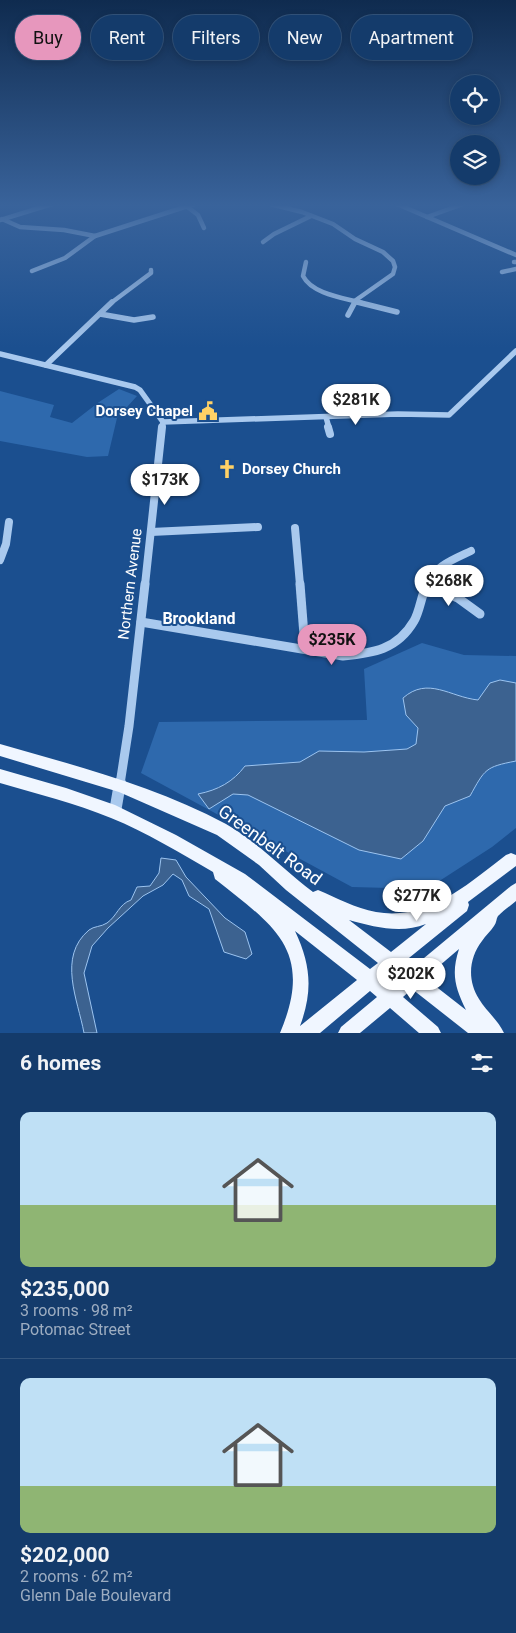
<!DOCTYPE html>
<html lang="en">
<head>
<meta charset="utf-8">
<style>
  body { margin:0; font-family:Roboto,sans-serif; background:#1d4271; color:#f1f3f6; height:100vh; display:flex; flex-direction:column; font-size:19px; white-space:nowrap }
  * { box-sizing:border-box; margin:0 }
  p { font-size:16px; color:#9dadc1 }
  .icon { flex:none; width:28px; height:28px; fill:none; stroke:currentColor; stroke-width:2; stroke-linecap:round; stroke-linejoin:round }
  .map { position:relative; height:1033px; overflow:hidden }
  .details { display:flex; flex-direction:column; background:#143b6b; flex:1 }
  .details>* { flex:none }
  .guide { position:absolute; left:15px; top:15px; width:486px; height:45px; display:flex; gap:10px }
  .controls { position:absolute; left:450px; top:75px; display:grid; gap:10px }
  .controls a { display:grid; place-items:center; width:50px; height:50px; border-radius:50%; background:#143b6b; box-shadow:0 2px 8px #0003,0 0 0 1px #33557e; font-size:25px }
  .price { position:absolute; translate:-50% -42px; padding:0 11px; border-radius:18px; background:#fff; color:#222; font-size:16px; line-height:32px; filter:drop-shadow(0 1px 2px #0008) }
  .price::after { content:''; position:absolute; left:50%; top:30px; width:15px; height:11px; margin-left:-8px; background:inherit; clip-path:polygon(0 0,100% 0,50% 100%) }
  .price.active { background:#e797bd; color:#111 }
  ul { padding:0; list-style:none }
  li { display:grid; align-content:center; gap:10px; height:265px; padding:0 20px }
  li+li { border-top:1px solid #33557e }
  li span { display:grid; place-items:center; height:155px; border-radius:10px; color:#555 }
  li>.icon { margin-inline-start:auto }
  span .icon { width:90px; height:90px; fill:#fffc; stroke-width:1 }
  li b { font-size:21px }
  h2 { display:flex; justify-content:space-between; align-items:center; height:60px; padding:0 20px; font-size:21px }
  .pill { padding:0 18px; border-radius:22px; background:#143b6b; box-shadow:0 2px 8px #0003,0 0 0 1px #33557e; font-size:18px; line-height:45px }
  .pill.active { background:#e797bd; color:#111 }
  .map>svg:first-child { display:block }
</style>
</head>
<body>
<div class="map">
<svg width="516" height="1033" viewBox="0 0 516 1033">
  <rect width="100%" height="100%" fill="#1b4f8f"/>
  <g fill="#2e69ad">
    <polygon points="119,389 137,396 117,418 108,456 87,457 0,441 0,391 54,405 50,417 72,423 99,402"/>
    <polygon points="422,643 464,655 516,656 516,828 492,847 427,889 352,887 141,773 159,722 367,720 364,669"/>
  </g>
  <g fill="#3c6290" stroke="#9cc4f0">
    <path d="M500 680 516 683V761C485 767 485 769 470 796L445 806 423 841 401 859 359 850 248 795 233 794 209 809 198 794C218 790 233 782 245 766L300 762 319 751 364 752 407 749 416 744 418 728 406 715 403 698C428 676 450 697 478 700L490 683Z"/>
    <path d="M161 858 176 860 186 877 225 918 245 932 252 954 246 959 224 952 209 909 189 896 182 880 173 874 163 885 143 896 108 928 92 946 84 973 97 1033H84C78 1000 57 957 89 930 94 926 101 927 107 923 117 916 119 904 131 900L137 887 150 886 159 873Z"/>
  </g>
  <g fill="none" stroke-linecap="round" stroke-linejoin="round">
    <g stroke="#a9c9ee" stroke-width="4.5">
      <polyline points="270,204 302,212 333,224 355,239 383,252 393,261 395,267 393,274 356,300 354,303"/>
      <polyline points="397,204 516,255"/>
      <polyline points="185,205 198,215 204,228"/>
      <polyline points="427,217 463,204"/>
      <polyline points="2,219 20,227 64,230 95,236"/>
      <polyline points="0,220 52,204"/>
      <polyline points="263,242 274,234 311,216"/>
      <path d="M306 262 303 276C312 294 344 298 362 303"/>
      <polyline points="514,262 516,262"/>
      <polyline points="32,271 65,258 95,236 194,204"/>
      <polyline points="502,272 516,269"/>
      <polyline points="111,303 151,273 151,270"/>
    </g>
    <g stroke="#a9c9ee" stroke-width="5.5">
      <polyline points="357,302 397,312"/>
      <polyline points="100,314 134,320 153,317"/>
      <polyline points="348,315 355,302"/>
      <polyline points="0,354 135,387 140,390 163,422 162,428"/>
      <polyline points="46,365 112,302"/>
      <polyline points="326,417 329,428"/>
      <polyline points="163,422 398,414 449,415 516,351"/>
    </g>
    <g stroke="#a9c9ee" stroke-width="8">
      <polyline points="328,427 330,434"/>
      <polyline points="295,528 300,585"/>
      <polyline points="151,532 258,527"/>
      <polyline points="0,560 6,544 9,522"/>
      <polyline points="145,585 162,427"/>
      <path d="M426 585C435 566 452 560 471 551"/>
    </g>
    <g stroke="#a9c9ee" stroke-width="9">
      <polyline points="300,584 305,648"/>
      <polyline points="427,585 458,598 480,614"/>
      <path d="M141 622 343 656C373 653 397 650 414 621 420 611 421 596 427 584"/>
      <polyline points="120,784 129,726 145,584"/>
    </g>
    <polyline stroke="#a9c9ee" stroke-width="12" points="115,812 120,783"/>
    <path fill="#f0f6ff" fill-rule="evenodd" d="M0 744C77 766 155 786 226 824 258 842 284 870 313 892L318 890C337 898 355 908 376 912 428 921 468 884 506 855L511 853 516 855V866L468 902 469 905 467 911 404 962 412 968 511 886 516 883V901C510 906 503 911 498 916 496 919 497 922 494 926 491 931 485 936 482 941 469 958 467 980 479 999 486 1011 498 1020 504 1033H468L412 989 403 997 438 1027 441 1033H419L390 1008 360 1033H338L341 1027 377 997 370 991 320 1033H280C315 950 274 926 215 879L213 872C180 853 146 832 111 818 75 803 37 794 0 783V769L66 788 115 805 176 835 245 874 370 969 378 963 286 890 259 865 217 835 119 792 0 756ZM349 920C374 927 401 934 426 924L391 952ZM295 931 357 980 300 1026C313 991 311 965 295 931ZM459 949C451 974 455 987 466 1010L425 978ZM391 973 399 979 390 986 383 980Z"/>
  </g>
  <linearGradient id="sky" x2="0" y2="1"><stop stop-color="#0f2b4f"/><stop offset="0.59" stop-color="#39639b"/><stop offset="1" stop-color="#39639b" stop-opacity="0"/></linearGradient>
  <rect width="516" height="348" fill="url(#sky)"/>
  <defs>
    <g id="civic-bare" transform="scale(1.5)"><path d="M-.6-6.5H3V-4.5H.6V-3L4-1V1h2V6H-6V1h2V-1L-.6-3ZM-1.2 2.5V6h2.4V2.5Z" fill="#ffd166" stroke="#1b4f8f" stroke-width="2.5" paint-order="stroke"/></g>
    <g id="church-bare" transform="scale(1.5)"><path d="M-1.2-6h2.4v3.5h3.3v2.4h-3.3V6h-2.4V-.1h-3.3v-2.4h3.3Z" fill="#ffd166" stroke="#1b4f8f" stroke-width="2.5" paint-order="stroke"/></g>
  </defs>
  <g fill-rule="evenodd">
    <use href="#civic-bare" x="208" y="411"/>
    <use href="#church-bare" x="227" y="469"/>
  </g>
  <g text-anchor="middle" stroke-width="4" stroke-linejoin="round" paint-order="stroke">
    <g font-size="15" font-weight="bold" fill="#fff" stroke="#1b4f8f" text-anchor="end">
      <text x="193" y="416">Dorsey Chapel</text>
      <text x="242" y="474" text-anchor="start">Dorsey Church</text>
    </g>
    <g font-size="15" fill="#fff" stroke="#1b4f8f">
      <text transform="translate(130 584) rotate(-83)" y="5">Northern Avenue</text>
    </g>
    <g font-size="16" font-weight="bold" fill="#fff" stroke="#1b4f8f">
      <text x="199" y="624">Brookland</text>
    </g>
    <g font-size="18" fill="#fff" stroke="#1b4f8f">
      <text transform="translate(270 845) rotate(36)" y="6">Greenbelt Road</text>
    </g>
  </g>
</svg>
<div class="controls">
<a><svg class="icon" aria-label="locate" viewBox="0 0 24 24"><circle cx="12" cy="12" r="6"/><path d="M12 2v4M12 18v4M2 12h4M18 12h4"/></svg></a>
<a><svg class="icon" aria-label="layers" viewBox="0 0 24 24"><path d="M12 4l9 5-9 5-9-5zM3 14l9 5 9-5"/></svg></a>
</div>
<b class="price" style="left:356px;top:426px">$281K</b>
<b class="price" style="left:165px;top:506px">$173K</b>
<b class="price" style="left:449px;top:607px">$268K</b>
<b class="price active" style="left:332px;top:666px">$235K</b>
<b class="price" style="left:417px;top:922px">$277K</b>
<b class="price" style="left:411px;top:1000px">$202K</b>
<div class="guide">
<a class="pill active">Buy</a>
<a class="pill">Rent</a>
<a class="pill">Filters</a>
<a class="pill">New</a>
<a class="pill">Apartment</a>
</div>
</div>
<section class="details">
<h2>6 homes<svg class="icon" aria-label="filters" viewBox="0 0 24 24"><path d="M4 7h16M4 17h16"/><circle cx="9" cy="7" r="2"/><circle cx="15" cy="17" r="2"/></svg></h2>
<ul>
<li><span style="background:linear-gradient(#bfe0f5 60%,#8fb573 0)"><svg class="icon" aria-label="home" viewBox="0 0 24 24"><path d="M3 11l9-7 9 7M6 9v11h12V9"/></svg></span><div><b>$235,000</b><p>3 rooms · 98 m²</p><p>Potomac Street</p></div></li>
<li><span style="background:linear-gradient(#bfe0f5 70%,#8fb573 0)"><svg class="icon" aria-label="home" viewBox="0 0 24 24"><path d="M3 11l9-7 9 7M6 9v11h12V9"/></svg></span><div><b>$202,000</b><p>2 rooms · 62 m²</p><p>Glenn Dale Boulevard</p></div></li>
</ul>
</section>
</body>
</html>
